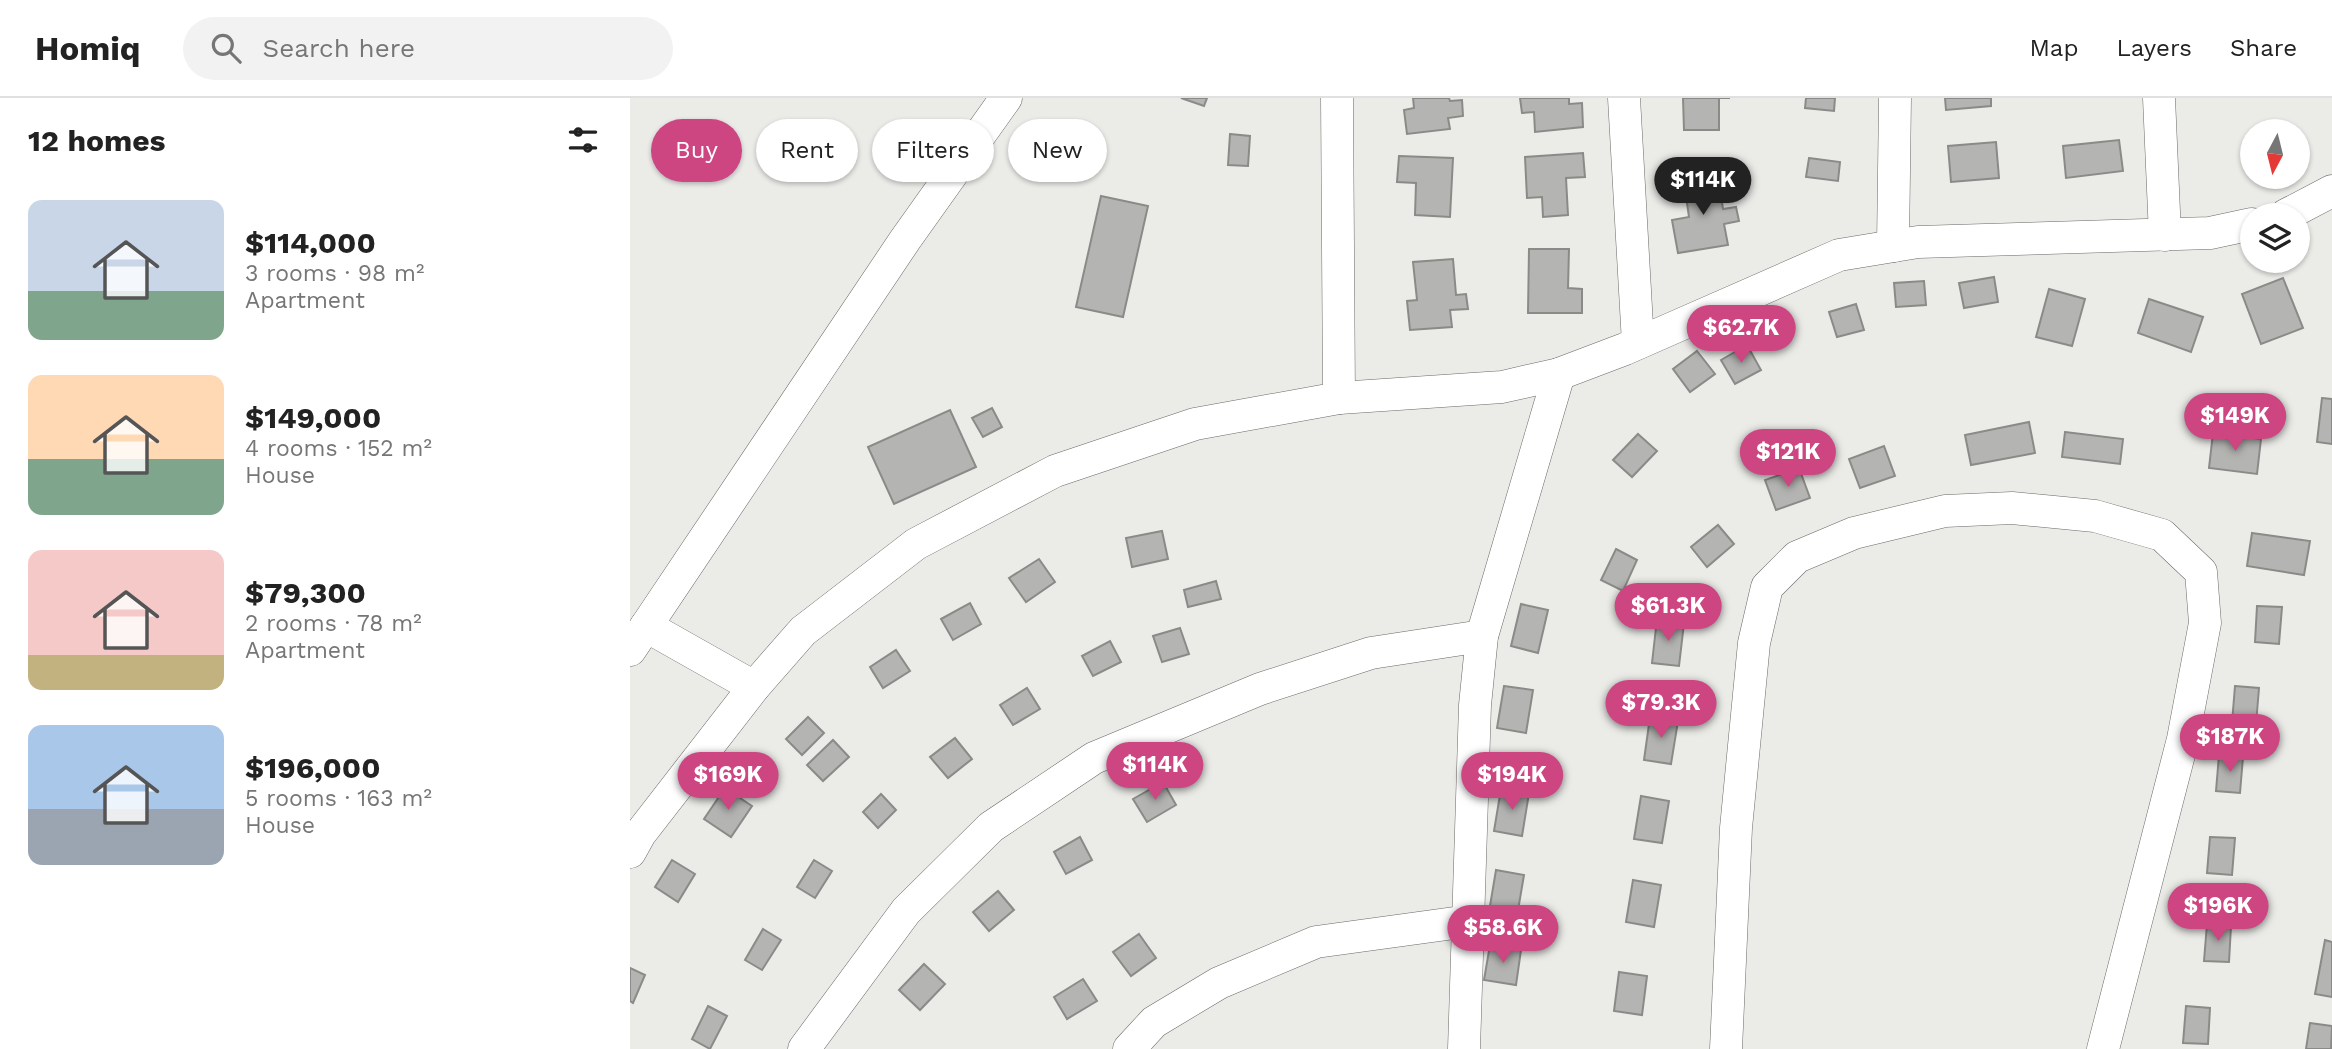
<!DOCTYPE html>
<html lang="en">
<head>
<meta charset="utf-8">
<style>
  body { margin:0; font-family:"Work Sans",sans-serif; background:#f2f2f2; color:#222; height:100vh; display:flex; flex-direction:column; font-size:26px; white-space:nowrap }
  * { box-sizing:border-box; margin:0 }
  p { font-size:23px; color:#767676 }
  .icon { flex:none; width:38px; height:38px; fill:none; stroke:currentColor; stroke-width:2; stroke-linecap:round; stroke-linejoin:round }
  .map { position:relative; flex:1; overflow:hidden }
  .panel { display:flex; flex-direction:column; background:#fff; width:630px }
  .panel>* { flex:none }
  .banner { position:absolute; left:21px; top:21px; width:665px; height:63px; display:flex; gap:14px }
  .needle { width:46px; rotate:187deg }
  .fabs { position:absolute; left:1610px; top:21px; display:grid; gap:14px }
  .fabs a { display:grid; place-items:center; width:70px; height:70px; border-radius:50%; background:#fff; box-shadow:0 2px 5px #0004; font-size:35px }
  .price { position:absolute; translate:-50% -60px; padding:0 16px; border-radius:24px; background:#cd4581; color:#fff; font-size:23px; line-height:46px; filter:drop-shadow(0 2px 4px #0008) }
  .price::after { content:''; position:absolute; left:50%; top:42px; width:21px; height:16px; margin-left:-10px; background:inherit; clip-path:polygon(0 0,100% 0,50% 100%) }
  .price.selected { background:#222; color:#fff }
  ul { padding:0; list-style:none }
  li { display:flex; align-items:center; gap:21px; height:175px; padding:0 28px }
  li span { display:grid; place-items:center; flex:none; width:196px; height:140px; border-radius:14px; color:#555 }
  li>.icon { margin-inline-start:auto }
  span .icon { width:84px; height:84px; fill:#fffc; stroke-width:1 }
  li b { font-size:30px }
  h2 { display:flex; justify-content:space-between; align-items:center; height:84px; padding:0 28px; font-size:30px }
  .chip { padding:0 24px; border-radius:32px; background:#fff; box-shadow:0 2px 5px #0004; font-size:24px; line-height:63px }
  .chip.selected { background:#cd4581; color:#fff }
  header { display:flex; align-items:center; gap:42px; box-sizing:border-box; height:98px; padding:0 35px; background:#fff; border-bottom:2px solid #e0e0e0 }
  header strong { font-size:33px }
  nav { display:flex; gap:38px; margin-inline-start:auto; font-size:24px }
  .search { width:490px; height:63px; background:#f2f2f2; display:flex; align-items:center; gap:18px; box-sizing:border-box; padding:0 24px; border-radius:38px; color:#767676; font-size:26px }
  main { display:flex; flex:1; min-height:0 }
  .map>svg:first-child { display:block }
</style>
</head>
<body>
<header>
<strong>Homiq</strong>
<div class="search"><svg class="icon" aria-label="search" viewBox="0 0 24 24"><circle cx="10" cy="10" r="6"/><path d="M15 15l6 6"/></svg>Search here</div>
<nav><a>Map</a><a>Layers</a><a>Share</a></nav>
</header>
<main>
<section class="panel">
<h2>12 homes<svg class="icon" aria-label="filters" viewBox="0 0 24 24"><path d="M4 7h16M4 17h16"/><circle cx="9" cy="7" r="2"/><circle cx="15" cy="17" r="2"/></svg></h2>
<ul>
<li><span style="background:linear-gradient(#c9d6e8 65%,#7fa58c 0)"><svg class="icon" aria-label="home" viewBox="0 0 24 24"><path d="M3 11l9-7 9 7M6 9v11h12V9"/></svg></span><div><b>$114,000</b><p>3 rooms · 98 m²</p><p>Apartment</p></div></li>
<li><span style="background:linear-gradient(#ffd9b3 60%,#7fa58c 0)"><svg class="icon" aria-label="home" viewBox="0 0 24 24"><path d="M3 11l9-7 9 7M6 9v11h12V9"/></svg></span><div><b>$149,000</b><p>4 rooms · 152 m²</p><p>House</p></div></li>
<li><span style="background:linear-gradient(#f6c9c9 75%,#c2b280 0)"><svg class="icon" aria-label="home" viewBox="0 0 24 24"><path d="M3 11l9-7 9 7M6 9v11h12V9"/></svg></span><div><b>$79,300</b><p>2 rooms · 78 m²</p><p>Apartment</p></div></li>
<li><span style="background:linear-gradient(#a9c7e8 60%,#9aa5b1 0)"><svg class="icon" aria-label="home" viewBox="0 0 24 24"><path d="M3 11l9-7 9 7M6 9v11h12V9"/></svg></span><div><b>$196,000</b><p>5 rooms · 163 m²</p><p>House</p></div></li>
</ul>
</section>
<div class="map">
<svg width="1702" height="951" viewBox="0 0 1702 951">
  <rect width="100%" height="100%" fill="#ebece8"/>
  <g fill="#b4b5b2" stroke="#8a8b88" stroke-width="2">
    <polygon points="551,0 577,0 574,8"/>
    <polygon points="783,0 819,0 820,3 832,2 833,18 818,20 820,31 777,36 774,12 784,10"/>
    <polygon points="890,0 939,0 939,6 952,5 953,29 905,34 904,14 892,15"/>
    <polygon points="1053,0 1100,0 1089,0 1089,32 1054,32"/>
    <polygon points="1176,0 1205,0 1204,13 1175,10"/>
    <polygon points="1315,0 1361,0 1361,8 1316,12"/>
    <polygon points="600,36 620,38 618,68 598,67"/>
    <polygon points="1489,42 1493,73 1436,80 1433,48"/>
    <polygon points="1366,44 1369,80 1321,84 1318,48"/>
    <polygon points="953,55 955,79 936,80 938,117 913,119 912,99 897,100 895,59"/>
    <polygon points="769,58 823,60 820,119 785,117 786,85 767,84"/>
    <polygon points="1179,60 1210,64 1208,83 1176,79"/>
    <polygon points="1088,78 1093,111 1106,109 1109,123 1094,126 1098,147 1048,155 1042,122 1059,119 1054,84"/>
    <polygon points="471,98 518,108 493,219 446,209"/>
    <polygon points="899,151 939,151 938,190 952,191 952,215 898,215"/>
    <polygon points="823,161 826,197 836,196 838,211 820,212 822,229 780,232 777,203 787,202 783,164"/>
    <polygon points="1364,179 1368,204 1334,210 1329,185"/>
    <polygon points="1653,180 1673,230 1631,246 1612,196"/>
    <polygon points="1294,183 1296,207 1266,209 1264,185"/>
    <polygon points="1419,191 1455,201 1442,248 1406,239"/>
    <polygon points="1519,201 1573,219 1561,254 1508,235"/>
    <polygon points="1226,206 1234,232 1207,239 1199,214"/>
    <polygon points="1117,247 1131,272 1105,286 1091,262"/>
    <polygon points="1067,253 1085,276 1060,294 1043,271"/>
    <polygon points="1692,300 1702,301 1702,346 1687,344"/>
    <polygon points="362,310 372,329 353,339 342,320"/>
    <polygon points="320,312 346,369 264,406 238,349"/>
    <polygon points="1399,324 1405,355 1341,367 1335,337"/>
    <polygon points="1435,334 1493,341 1490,366 1432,359"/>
    <polygon points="1583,335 1631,341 1627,376 1579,370"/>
    <polygon points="1008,336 1027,353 1002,379 983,362"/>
    <polygon points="1254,348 1265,378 1230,390 1219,361"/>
    <polygon points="1169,370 1180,400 1146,412 1135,382"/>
    <polygon points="1088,427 1104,446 1077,469 1061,449"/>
    <polygon points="532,433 538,461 502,469 496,440"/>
    <polygon points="1622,435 1680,443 1674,477 1617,468"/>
    <polygon points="986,451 1007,462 993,493 971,482"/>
    <polygon points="409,461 425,484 396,504 379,480"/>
    <polygon points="586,483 591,501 558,509 554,492"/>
    <polygon points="340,505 351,526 323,542 311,521"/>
    <polygon points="891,506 918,512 908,555 881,548"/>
    <polygon points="1627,508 1652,509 1649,546 1625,544"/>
    <polygon points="1027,521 1054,525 1049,568 1022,565"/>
    <polygon points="550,530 559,556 532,564 523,538"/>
    <polygon points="480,543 491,564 463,578 452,558"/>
    <polygon points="266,552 280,573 253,590 240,569"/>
    <polygon points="874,588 903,592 896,635 867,630"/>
    <polygon points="1605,588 1629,590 1626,626 1602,625"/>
    <polygon points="397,590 410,611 383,627 370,607"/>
    <polygon points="178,619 194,635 172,657 156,641"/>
    <polygon points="1020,619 1048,623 1041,666 1014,662"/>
    <polygon points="325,640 342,661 318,680 300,659"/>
    <polygon points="203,642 219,659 193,683 177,667"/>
    <polygon points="1589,657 1613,659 1610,695 1586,693"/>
    <polygon points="533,684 546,707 517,724 503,701"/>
    <polygon points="95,690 122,708 101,739 74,721"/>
    <polygon points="871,691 899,695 892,738 864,733"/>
    <polygon points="251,696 266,712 248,730 233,714"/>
    <polygon points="1011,698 1039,703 1032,745 1004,741"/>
    <polygon points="450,739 462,762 436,776 424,754"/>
    <polygon points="1580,739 1605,740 1602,777 1577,775"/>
    <polygon points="42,762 65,776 48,804 25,789"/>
    <polygon points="184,762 202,773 185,800 167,789"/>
    <polygon points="866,772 894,777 887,818 859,814"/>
    <polygon points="1003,782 1031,787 1024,829 996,824"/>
    <polygon points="368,793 384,812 359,833 343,814"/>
    <polygon points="1577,826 1601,828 1599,864 1574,863"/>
    <polygon points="133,831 151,842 132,872 115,862"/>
    <polygon points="509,836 526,860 501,878 483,854"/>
    <polygon points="1695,842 1702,844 1702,899 1685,896"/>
    <polygon points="860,847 891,852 886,887 854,882"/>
    <polygon points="294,866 315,886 290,912 269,892"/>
    <polygon points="0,870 15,877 3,905 0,903"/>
    <polygon points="989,874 1017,878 1012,917 984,913"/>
    <polygon points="453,881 467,903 437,921 424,899"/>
    <polygon points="78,908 97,918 80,951 62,941"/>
    <polygon points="1556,908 1580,910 1578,946 1553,945"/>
    <polygon points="1680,925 1702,928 1701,951 1676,951"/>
  </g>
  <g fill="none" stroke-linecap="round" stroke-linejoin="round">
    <g stroke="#696b67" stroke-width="33">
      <g id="minor">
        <polyline points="707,0 709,300"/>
        <polyline points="994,0 1008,245"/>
        <polyline points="1529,0 1535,137"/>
        <polyline points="1656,117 1702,93"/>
        <polyline points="1263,148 1265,0"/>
        <polyline points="16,528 124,589"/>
        <polyline points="0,552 275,142 376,0"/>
        <polyline points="0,754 10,736 124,589 173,533 286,446 425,373 565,326 709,300 872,289 929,276 995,251 1209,157 1288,144 1580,135 1622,126"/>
        <polyline points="174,951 276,813 361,729 464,660 630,591 741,555 852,538"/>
        <polyline points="499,951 524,924 589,885 686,844 839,823"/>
        <polyline points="834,951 845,607 852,538 929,276"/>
        <polyline points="1096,951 1106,730 1124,545 1137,489 1167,459 1224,435 1315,413 1382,410 1465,418 1532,437 1571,474 1575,525 1553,641 1473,951"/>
      </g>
    </g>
    <use href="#minor" stroke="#fff" stroke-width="32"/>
  </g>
</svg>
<div class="fabs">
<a><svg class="needle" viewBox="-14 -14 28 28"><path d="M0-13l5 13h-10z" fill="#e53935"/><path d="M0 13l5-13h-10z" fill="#767676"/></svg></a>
<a><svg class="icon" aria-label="layers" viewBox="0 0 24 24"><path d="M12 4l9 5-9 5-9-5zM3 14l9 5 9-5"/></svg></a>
</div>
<b class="price selected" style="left:1073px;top:119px">$114K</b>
<b class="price" style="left:1111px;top:267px">$62.7K</b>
<b class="price" style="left:1605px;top:355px">$149K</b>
<b class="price" style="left:1158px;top:391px">$121K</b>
<b class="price" style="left:1038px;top:545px">$61.3K</b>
<b class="price" style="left:1031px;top:642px">$79.3K</b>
<b class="price" style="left:1600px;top:676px">$187K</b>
<b class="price" style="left:525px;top:704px">$114K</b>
<b class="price" style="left:98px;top:714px">$169K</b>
<b class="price" style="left:882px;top:714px">$194K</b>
<b class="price" style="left:1588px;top:845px">$196K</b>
<b class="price" style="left:873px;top:867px">$58.6K</b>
<div class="banner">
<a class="chip selected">Buy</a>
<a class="chip">Rent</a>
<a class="chip">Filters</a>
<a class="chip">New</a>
</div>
</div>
</main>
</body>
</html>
